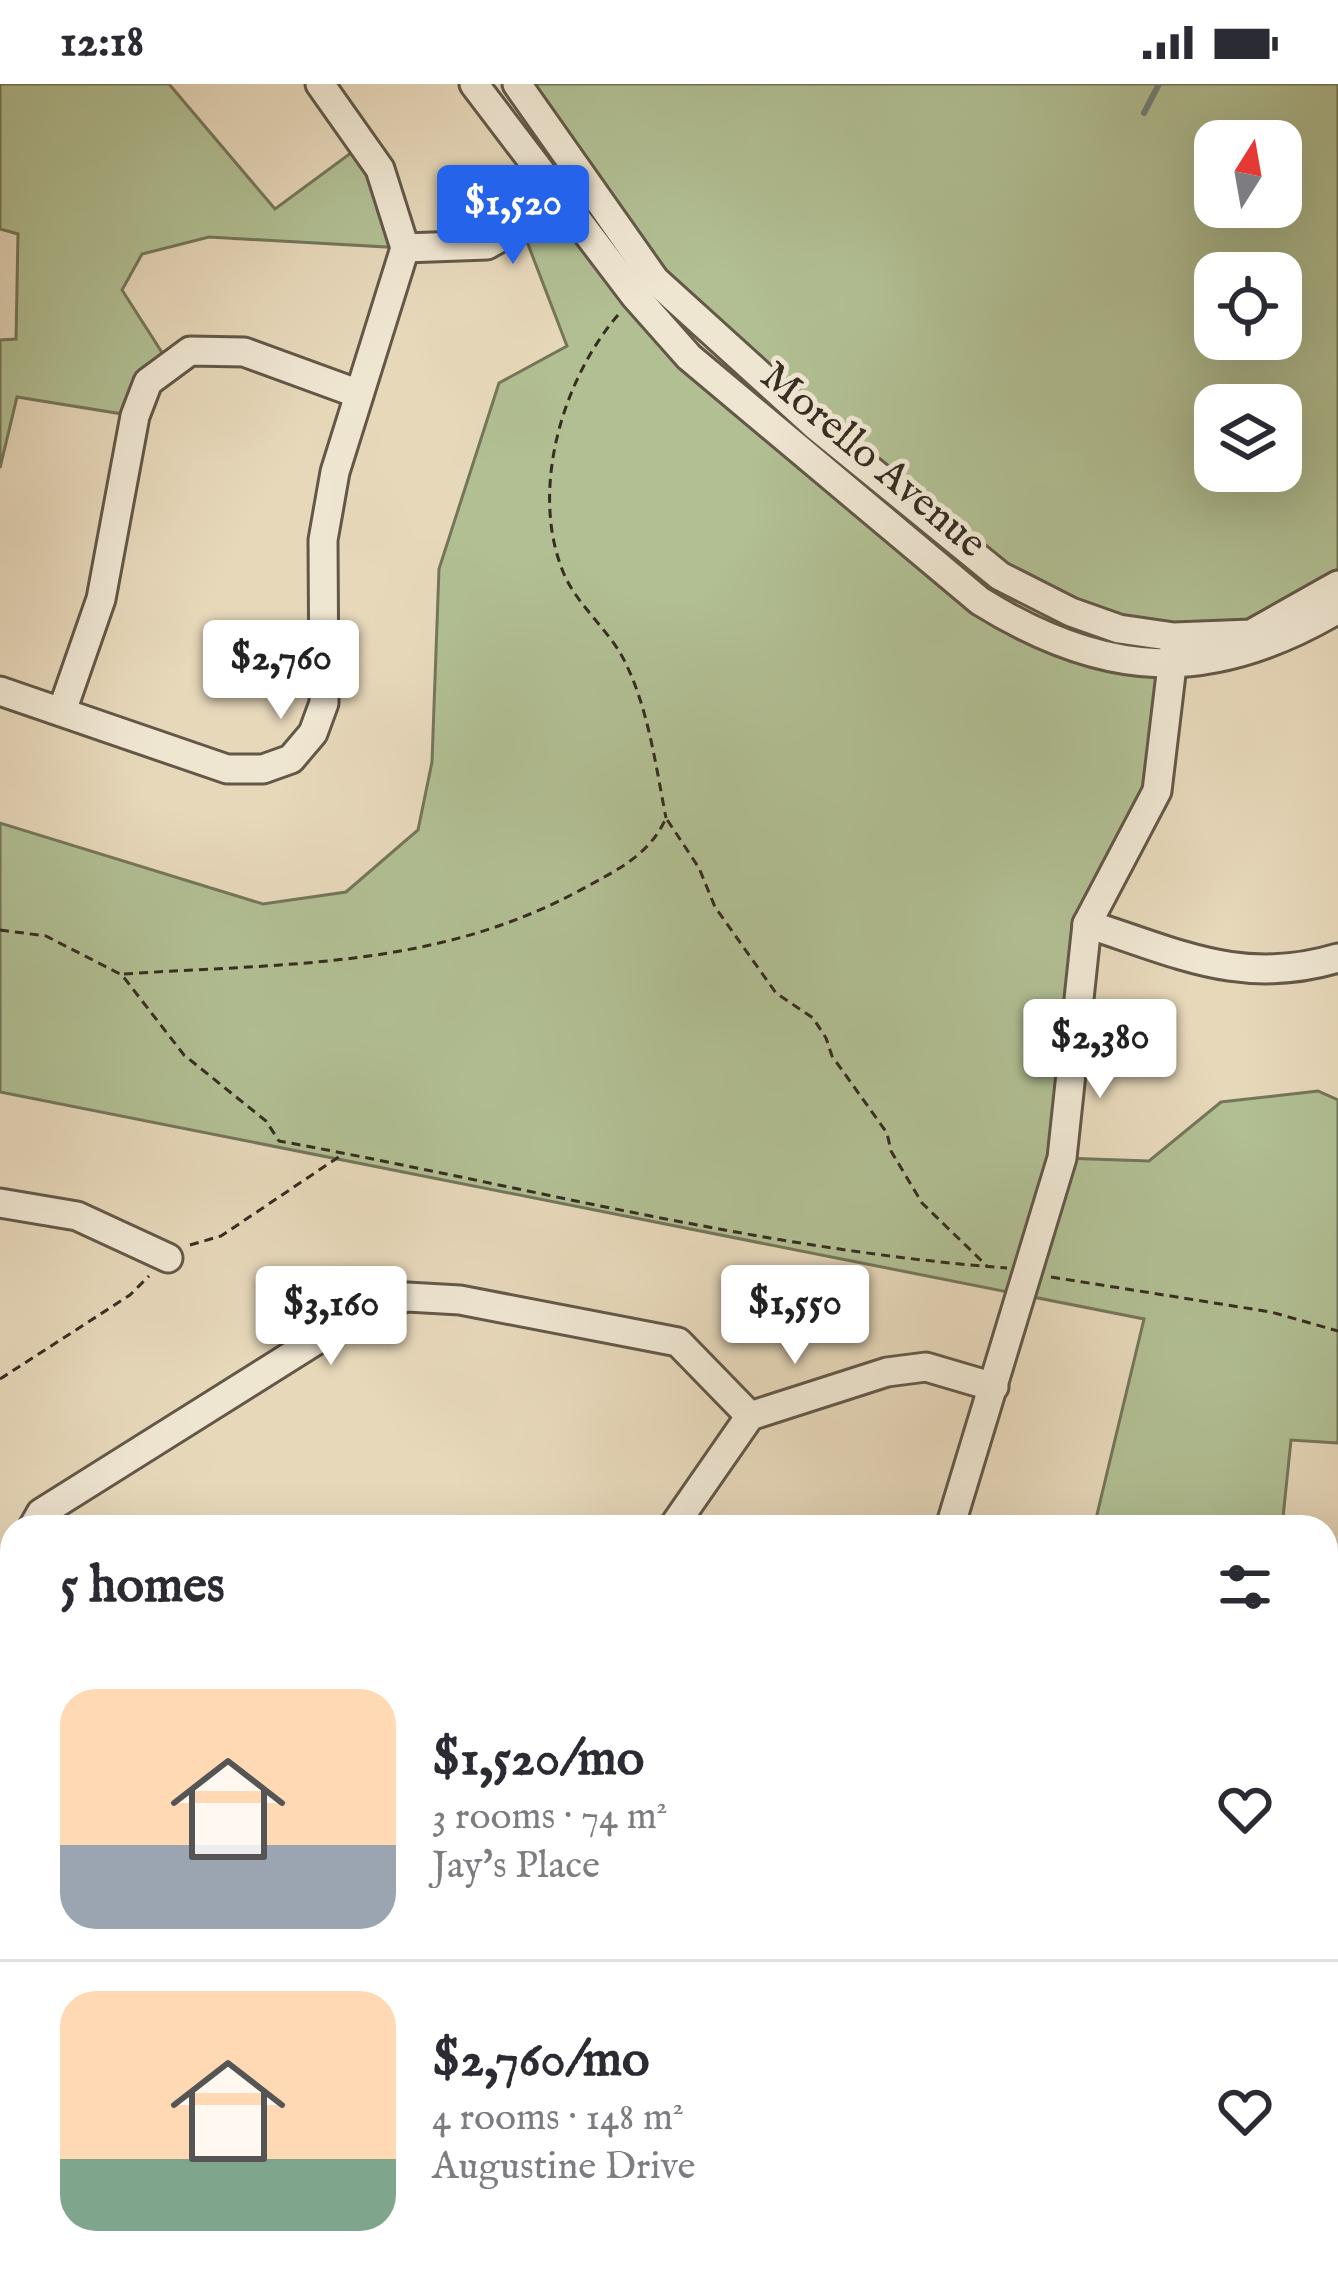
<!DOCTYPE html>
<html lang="en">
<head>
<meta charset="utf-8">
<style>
  body { margin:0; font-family:"IM FELL English",serif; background:#f2f2f3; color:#2b2b33; height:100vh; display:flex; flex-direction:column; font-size:45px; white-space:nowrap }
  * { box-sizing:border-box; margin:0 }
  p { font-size:39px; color:#7c7c81 }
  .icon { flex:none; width:66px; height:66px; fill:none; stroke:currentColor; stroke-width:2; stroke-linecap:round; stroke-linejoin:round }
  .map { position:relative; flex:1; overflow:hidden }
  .sheet { position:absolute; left:0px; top:1431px; width:1338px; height:771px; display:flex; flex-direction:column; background:#fff; border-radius:36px 36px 0 0; box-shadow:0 12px 48px #0002 }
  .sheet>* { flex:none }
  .needle { width:78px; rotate:11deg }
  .controls { position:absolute; left:1194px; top:36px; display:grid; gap:24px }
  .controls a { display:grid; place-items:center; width:108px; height:108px; border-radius:24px; background:#fff; box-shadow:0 12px 48px #0002; font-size:60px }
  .price { position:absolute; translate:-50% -102px; padding:0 27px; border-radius:12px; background:#fff; color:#222; font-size:39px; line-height:78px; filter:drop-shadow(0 3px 6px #0008) }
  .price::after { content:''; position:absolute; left:50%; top:72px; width:36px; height:27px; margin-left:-18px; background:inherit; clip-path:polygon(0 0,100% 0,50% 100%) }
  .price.selected { background:#2563eb; color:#fff }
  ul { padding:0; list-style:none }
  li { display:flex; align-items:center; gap:36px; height:300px; padding:0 60px }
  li+li { border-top:3px solid #e1e1e2 }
  li span { display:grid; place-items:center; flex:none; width:336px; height:240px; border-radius:36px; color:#555 }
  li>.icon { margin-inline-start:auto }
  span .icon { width:144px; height:144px; fill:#fffc; stroke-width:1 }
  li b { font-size:51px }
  h2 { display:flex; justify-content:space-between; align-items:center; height:144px; padding:0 60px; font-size:51px }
  .status { display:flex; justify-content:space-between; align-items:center; height:84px; padding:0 60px; background:#fff; direction:ltr }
  .status svg { height:33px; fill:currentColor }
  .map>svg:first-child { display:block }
</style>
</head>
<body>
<div class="status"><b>12:18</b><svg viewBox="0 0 49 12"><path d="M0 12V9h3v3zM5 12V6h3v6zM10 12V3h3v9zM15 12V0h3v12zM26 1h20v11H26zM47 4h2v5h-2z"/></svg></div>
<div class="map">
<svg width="1338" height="2200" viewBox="0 0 1338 2200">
  <rect width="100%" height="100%" fill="#e7d8ba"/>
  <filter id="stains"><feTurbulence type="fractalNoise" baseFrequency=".00167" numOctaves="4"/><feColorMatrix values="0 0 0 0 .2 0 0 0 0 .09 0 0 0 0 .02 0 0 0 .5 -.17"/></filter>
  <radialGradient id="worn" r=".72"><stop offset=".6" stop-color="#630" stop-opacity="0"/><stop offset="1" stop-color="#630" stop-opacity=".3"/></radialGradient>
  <g fill="#b1bf93" stroke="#74765a" stroke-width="3" fill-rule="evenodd">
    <polygon points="0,0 169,0 275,125 363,60 405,164 209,153 142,170 122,206 170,281 135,332 17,313 0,384 0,256 16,255 18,150 0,145"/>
    <path d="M517 0H1338V501L1251 550 1174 553 1000 492 722 261ZM1215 57H1281V123H1215ZM1215 189H1281V255H1215ZM1215 321H1281V387H1215Z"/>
    <polygon points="568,118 635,212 1026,546 1175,580 1157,707 1087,840 1063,1074 1149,1077 1221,1018 1318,1007 1338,1016 1338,1359 1291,1356 1282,1443 1094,1443 1144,1235 0,1008 0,739 263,820 346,808 418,746 432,678 439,485 499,299 567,262 521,142"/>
    <polygon points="1326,1744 1338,1780 1338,1939 1326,1931"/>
    <polygon points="556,2190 1016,2190 1014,2200 558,2200"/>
    <path d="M1077 2190H1204C1166 2200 1117 2199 1077 2190Z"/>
  </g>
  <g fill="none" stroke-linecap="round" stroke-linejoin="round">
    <polyline stroke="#71817a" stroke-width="6" points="1144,29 1159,0"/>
    <g stroke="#635848" stroke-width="33">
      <g id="minor">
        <path d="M474 0 635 212 689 273 980 517C1105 595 1210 601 1338 525"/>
        <polyline points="517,0 655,196 816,342 1000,492 1071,528 1119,545 1174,553 1251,550 1338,501"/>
        <polyline points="405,164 487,161 578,109"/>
        <polyline points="0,607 227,685 263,685 291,675 313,649 324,619 323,456 335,388 405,164 380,85 320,0"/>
        <polyline points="62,627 101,515 135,332 148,298 190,267 244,268 359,310"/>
        <path d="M1087 840C1178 869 1242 903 1338 874"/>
        <polyline points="0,1119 77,1132 168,1174"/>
        <polyline points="33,1443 41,1429 361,1228 407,1213 460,1216 678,1258 750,1332"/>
        <polyline points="673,1443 750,1332 887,1288 926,1283 994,1303"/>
        <polyline points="950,1443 1062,1074 1087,840 1157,707 1174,565"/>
        <polyline points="0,1512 11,1511"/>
        <polyline points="0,1948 12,1952"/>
        <polyline points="1326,2026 1338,2030"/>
        <polyline points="131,2190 137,2200"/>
        <polyline points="394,2190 401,2200"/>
        <polyline points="3,2200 21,2190"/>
      </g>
    </g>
    <g stroke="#372d22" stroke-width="3" stroke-dasharray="9 6" stroke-linecap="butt">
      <path d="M618 231C562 296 529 408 564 490 578 523 612 548 627 582 649 629 656 683 666 734"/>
      <path d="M0 846 46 852 122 891 184 971 266 1037 279 1057C520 1101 763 1166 1007 1184"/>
      <path d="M124 890C286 879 439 885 586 803 619 785 650 770 666 734L699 784 715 823 776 909 813 934 826 954 832 972 887 1049 891 1067 922 1119 988 1183"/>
      <polyline points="190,1161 221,1152 340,1072"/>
      <polyline points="1051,1193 1271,1228 1338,1247"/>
      <polyline points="0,1295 130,1211 149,1192"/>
      <polyline points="1326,1931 1338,1939"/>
    </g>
    <use href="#minor" stroke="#efe6d2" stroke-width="27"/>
  </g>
  <g text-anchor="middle" stroke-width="10" stroke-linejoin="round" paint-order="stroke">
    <g font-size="42" fill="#372d22" stroke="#efe6d2">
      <text transform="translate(875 374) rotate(40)" y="15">Morello Avenue</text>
    </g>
  </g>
  <rect width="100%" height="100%" filter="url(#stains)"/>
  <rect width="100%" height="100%" fill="url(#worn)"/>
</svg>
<div class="controls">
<a><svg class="needle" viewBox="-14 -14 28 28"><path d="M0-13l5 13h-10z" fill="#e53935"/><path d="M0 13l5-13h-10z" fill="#7c7c81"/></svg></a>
<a><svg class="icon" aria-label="locate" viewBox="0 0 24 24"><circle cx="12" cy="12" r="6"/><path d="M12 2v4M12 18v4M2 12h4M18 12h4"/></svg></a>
<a><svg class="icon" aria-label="layers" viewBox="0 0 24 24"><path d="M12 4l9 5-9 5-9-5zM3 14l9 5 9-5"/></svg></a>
</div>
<b class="price selected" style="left:513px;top:183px">$1,520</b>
<b class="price" style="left:281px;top:638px">$2,760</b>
<b class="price" style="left:1100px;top:1017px">$2,380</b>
<b class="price" style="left:795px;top:1283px">$1,550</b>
<b class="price" style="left:331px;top:1284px">$3,160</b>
<section class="sheet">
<h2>5 homes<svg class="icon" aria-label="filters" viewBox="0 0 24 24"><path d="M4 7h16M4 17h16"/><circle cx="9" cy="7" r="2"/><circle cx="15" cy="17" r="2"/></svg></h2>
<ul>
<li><span style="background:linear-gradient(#ffd9b3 65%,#9aa5b1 0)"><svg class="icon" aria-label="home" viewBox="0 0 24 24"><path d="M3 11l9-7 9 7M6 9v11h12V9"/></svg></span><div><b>$1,520/mo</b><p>3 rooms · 74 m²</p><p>Jay's Place</p></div><svg class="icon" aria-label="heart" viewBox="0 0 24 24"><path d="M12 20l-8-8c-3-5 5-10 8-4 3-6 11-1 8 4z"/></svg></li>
<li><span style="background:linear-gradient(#ffd9b3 70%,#7fa58c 0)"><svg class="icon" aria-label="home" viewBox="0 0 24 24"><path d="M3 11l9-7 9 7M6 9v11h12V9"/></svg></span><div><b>$2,760/mo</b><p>4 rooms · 148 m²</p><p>Augustine Drive</p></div><svg class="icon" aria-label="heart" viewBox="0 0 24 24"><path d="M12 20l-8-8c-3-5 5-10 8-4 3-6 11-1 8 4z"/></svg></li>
</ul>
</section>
</div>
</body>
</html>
